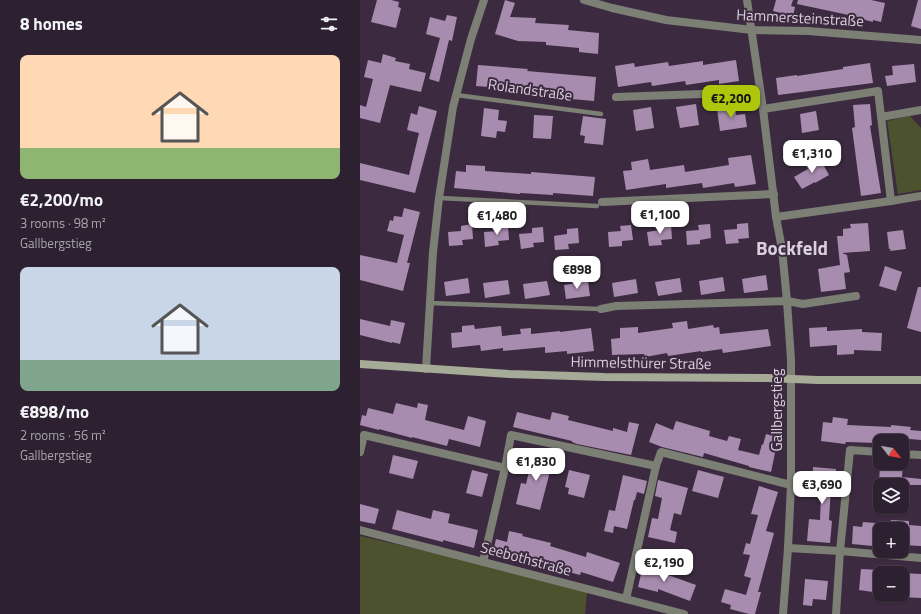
<!DOCTYPE html>
<html lang="en">
<head>
<meta charset="utf-8">
<style>
  body { margin:0; font-family:"Titillium Web",sans-serif; background:#352838; color:#f1f3f6; height:100vh; display:flex; flex-direction:column; font-size:15px; white-space:nowrap }
  * { box-sizing:border-box; margin:0 }
  p { font-size:13px; color:#a7a3ab }
  .icon { flex:none; width:22px; height:22px; fill:none; stroke:currentColor; stroke-width:2; stroke-linecap:round; stroke-linejoin:round }
  .map { position:relative; flex:1; overflow:hidden }
  .side { display:flex; flex-direction:column; background:#2d2030; width:360px }
  .side>* { flex:none }
  .needle { width:26px; rotate:121deg }
  .tools { position:absolute; left:513px; top:434px; display:grid; gap:8px }
  .tools a { display:grid; place-items:center; width:36px; height:36px; border-radius:8px; background:#2d2030; box-shadow:0 1px 3px #0004,0 0 0 1px #483e4c; font-size:20px }
  .price { position:absolute; translate:-50% -34px; padding:0 9px; border-radius:8px; background:#fff; color:#222; font-size:13px; line-height:26px; filter:drop-shadow(0 1px 2px #0008) }
  .price::after { content:''; position:absolute; left:50%; top:24px; width:12px; height:9px; margin-left:-6px; background:inherit; clip-path:polygon(0 0,100% 0,50% 100%) }
  .price.selected { background:#aec60b; color:#111 }
  ul { padding:0; list-style:none }
  li { display:grid; align-content:center; gap:8px; height:212px; padding:0 20px }
  li span { display:grid; place-items:center; height:124px; border-radius:8px; color:#555 }
  li>.icon { margin-inline-start:auto }
  span .icon { width:72px; height:72px; fill:#fffc; stroke-width:1 }
  li b { font-size:17px }
  h2 { display:flex; justify-content:space-between; align-items:center; height:48px; padding:0 20px; font-size:17px }
  main { display:flex; flex:1; min-height:0 }
  .map>svg:first-child { display:block }
</style>
</head>
<body>
<main>
<section class="side">
<h2>8 homes<svg class="icon" aria-label="filters" viewBox="0 0 24 24"><path d="M4 7h16M4 17h16"/><circle cx="9" cy="7" r="2"/><circle cx="15" cy="17" r="2"/></svg></h2>
<ul>
<li><span style="background:linear-gradient(#ffd9b3 75%,#8fb573 0)"><svg class="icon" aria-label="home" viewBox="0 0 24 24"><path d="M3 11l9-7 9 7M6 9v11h12V9"/></svg></span><div><b>€2,200/mo</b><p>3 rooms · 98 m²</p><p>Gallbergstieg</p></div></li>
<li><span style="background:linear-gradient(#c9d6e8 75%,#7fa58c 0)"><svg class="icon" aria-label="home" viewBox="0 0 24 24"><path d="M3 11l9-7 9 7M6 9v11h12V9"/></svg></span><div><b>€898/mo</b><p>2 rooms · 56 m²</p><p>Gallbergstieg</p></div></li>
</ul>
</section>
<div class="map">
<svg width="561" height="614" viewBox="0 0 561 614">
  <rect width="100%" height="100%" fill="#3c2b40"/>
  <g fill="#4b522d">
    <polygon points="550,116 561,128 561,190 538,194 527,121"/>
    <polygon points="0,536 122,564 227,592 225,614 0,614"/>
  </g>
  <g fill="#a88caf">
    <polygon points="17,0 31,0 39,2 38,7 41,8 36,28 11,22"/>
    <polygon points="145,0 155,3 150,17 176,18 175,23 209,25 208,30 239,33 238,54 219,52 219,48 186,45 186,42 158,41 135,34"/>
    <polygon points="416,0 433,0 431,6 435,7 433,16 413,11"/>
    <polygon points="438,0 511,0 525,3 521,22 513,20 513,22 498,18 498,17 437,4"/>
    <polygon points="558,0 561,0 561,29 551,26"/>
    <polygon points="87,15 97,17 92,41 89,40 79,82 69,79 80,38 66,34 70,17 85,21"/>
    <polygon points="23,54 36,58 35,61 50,64 49,69 66,73 61,92 30,85 20,123 0,118 0,105 6,107 13,79 4,77 8,60 21,63"/>
    <polygon points="376,60 379,81 359,84 359,80 326,85 325,81 292,86 291,82 258,87 255,66 274,63 275,67 308,62 309,66 343,61 343,65"/>
    <polygon points="510,63 513,83 418,95 416,78 437,75 437,76 483,69 483,67"/>
    <polygon points="554,64 556,82 527,86 525,76 533,75 532,66"/>
    <polygon points="118,65 168,69 167,71 236,77 234,101 211,99 211,97 177,94 177,92 143,90 143,88 116,86"/>
    <polygon points="336,104 339,125 320,128 316,107"/>
    <polygon points="510,104 512,125 510,126 521,193 501,196 492,128 495,127 493,105"/>
    <polygon points="59,106 77,111 55,193 0,180 0,163 49,175 59,133 47,130 51,113 57,115"/>
    <polygon points="291,107 294,128 276,131 273,110"/>
    <polygon points="375,107 376,115 385,114 387,127 360,131 357,109"/>
    <polygon points="124,108 139,110 138,120 147,121 145,132 137,131 136,138 121,136"/>
    <polygon points="456,111 459,130 442,133 440,114"/>
    <polygon points="174,115 193,116 191,139 173,138"/>
    <polygon points="223,116 246,119 243,145 224,143 225,136 220,135"/>
    <polygon points="391,155 396,184 375,187 374,183 343,188 342,183 306,188 306,184 266,190 263,171 272,170 271,162 288,159 290,170 324,165 325,172 369,165 368,158"/>
    <polygon points="459,157 469,175 455,183 455,182 442,189 434,177 448,169 446,165"/>
    <polygon points="106,165 125,166 125,171 171,174 171,172 235,177 233,196 193,193 193,195 160,193 160,194 94,188 96,171 106,172"/>
    <polygon points="44,208 60,212 47,263 50,263 43,291 0,280 0,255 37,263 44,235 27,231 30,220 33,221 34,216 42,217"/>
    <polygon points="388,223 389,238 378,239 379,243 366,244 364,230 377,229 377,224"/>
    <polygon points="508,223 510,251 482,253 487,255 490,272 484,273 486,289 461,292 458,269 480,265 477,236 483,236 483,229 491,228 490,224"/>
    <polygon points="112,224 113,239 102,240 103,245 89,246 88,232 101,231 101,226"/>
    <polygon points="311,224 312,239 301,240 302,245 289,246 287,232 300,230 300,225"/>
    <polygon points="350,224 351,238 340,240 340,244 327,245 326,231 339,230 338,225"/>
    <polygon points="148,225 149,240 138,241 139,245 125,247 124,232 137,231 137,226"/>
    <polygon points="271,225 273,240 262,241 262,246 249,247 248,232 261,231 260,226"/>
    <polygon points="183,227 184,242 173,243 174,247 161,249 159,234 172,233 172,228"/>
    <polygon points="218,228 219,243 208,244 209,249 195,250 194,236 207,234 207,229"/>
    <polygon points="543,230 546,249 530,251 531,249 529,249 527,232"/>
    <polygon points="525,266 542,272 536,291 519,286"/>
    <polygon points="406,275 408,290 384,293 382,279"/>
    <polygon points="363,277 365,291 341,295 339,281"/>
    <polygon points="108,278 110,293 86,296 84,282"/>
    <polygon points="320,278 322,292 298,296 295,282"/>
    <polygon points="276,279 278,293 254,297 252,283"/>
    <polygon points="148,280 150,294 125,298 123,283"/>
    <polygon points="187,281 190,295 165,299 163,284"/>
    <polygon points="228,281 230,296 206,299 204,285"/>
    <polygon points="558,287 561,287 561,332 547,328"/>
    <polygon points="0,319 30,326 31,320 45,323 40,344 32,342 32,343 0,335"/>
    <polygon points="327,321 328,329 353,325 354,328 359,327 360,334 408,329 411,346 363,353 362,349 341,352 341,351 308,356 307,353 285,357 284,354 252,355 251,339 260,338 260,328 278,327 278,333 313,328 312,323"/>
    <polygon points="114,325 115,329 141,326 142,336 161,334 160,329 171,328 171,334 200,331 200,332 231,328 234,351 207,354 207,351 185,353 185,347 143,351 143,348 121,351 120,345 92,348 91,333 102,332 102,326"/>
    <polygon points="467,327 467,331 502,329 502,332 522,333 521,351 494,350 494,354 477,355 477,345 450,347 449,328"/>
    <polygon points="36,403 57,408 58,403 68,405 65,420 104,430 108,416 126,421 120,447 89,439 87,446 52,437 52,438 19,429 19,430 0,425 2,415 6,416 8,408 33,414"/>
    <polygon points="157,412 190,420 192,412 209,416 208,420 253,431 253,428 267,432 269,422 279,424 271,455 217,444 212,442 212,441 153,427"/>
    <polygon points="473,417 488,419 487,425 531,427 531,425 551,427 550,430 561,431 561,440 550,439 549,441 519,441 519,443 486,442 485,444 461,441 463,422 472,423"/>
    <polygon points="316,421 350,431 349,436 367,441 369,436 381,439 378,450 399,455 402,444 403,445 406,434 414,436 412,447 416,448 411,472 389,467 389,466 344,453 343,457 302,447 289,442 296,423 313,430"/>
    <polygon points="177,452 194,456 180,510 156,504 161,483 166,484 172,459 176,460"/>
    <polygon points="33,455 58,461 53,479 29,473"/>
    <polygon points="520,463 543,463 542,477 561,479 561,485 519,485"/>
    <polygon points="453,467 476,469 474,487 471,487 469,520 472,521 470,543 447,541 449,519 460,520 461,495 454,494 454,486 452,485"/>
    <polygon points="112,470 128,474 122,497 106,493"/>
    <polygon points="209,470 230,475 224,498 208,494 209,488 205,487"/>
    <polygon points="338,470 364,477 358,498 332,491"/>
    <polygon points="263,475 287,481 284,494 277,492 275,500 274,500 267,529 254,526 253,533 244,531 249,510 255,511"/>
    <polygon points="298,480 328,488 321,515 314,513 310,530 317,532 315,543 288,537 292,518 298,519 302,498 295,496"/>
    <polygon points="399,486 418,492 406,531 414,533 398,592 401,592 395,614 389,614 370,609 371,605 361,602 365,589 386,595 391,578 384,576 390,555 383,554 386,543 390,544 398,515 391,514"/>
    <polygon points="0,504 19,509 15,524 0,521"/>
    <polygon points="37,510 71,519 73,510 90,514 88,523 118,530 114,548 83,540 83,542 32,529"/>
    <polygon points="531,520 549,521 549,525 561,526 561,546 542,545 542,529 530,529"/>
    <polygon points="503,522 515,523 513,546 492,544 493,526 502,527"/>
    <polygon points="149,531 163,534 162,536 191,543 190,546 226,557 227,552 260,563 253,582 221,572 220,575 186,566 185,567 167,562 167,561 133,552 136,539 147,542"/>
    <polygon points="281,562 295,565 293,572 311,576 336,585 330,601 298,589 298,592 278,587 281,574 278,573"/>
    <polygon points="501,569 520,570 520,593 499,590"/>
    <polygon points="542,573 561,574 561,598 542,597"/>
    <polygon points="445,579 468,581 466,600 453,599 452,606 443,605"/>
  </g>
  <g fill="none" stroke-linecap="round" stroke-linejoin="round">
    <g stroke="#7c7f73" stroke-width="4.5">
      <polyline points="96,95 241,114"/>
      <polyline points="79,198 237,206"/>
      <polyline points="69,303 241,309"/>
    </g>
    <g stroke="#7c7f73" stroke-width="8">
      <polyline points="224,0 252,8 306,20 392,30 448,31 561,40"/>
      <polyline points="387,0 403,109 416,217 422,249 427,301 431,360 431,485 428,548 423,614"/>
      <polyline points="256,97 400,92"/>
      <polyline points="403,109 518,91 531,201"/>
      <polyline points="521,117 561,110"/>
      <polyline points="242,202 414,194"/>
      <polyline points="416,217 531,201 561,196"/>
      <polyline points="241,309 256,306 427,301 443,304 496,296"/>
      <polyline points="66,369 73,252 79,198 93,107 111,39 124,0"/>
      <polyline points="0,452 4,435 145,468 123,562"/>
      <polyline points="542,454 561,455"/>
      <polyline points="296,466 301,452 431,485"/>
      <polyline points="145,468 151,435 296,466 266,599"/>
      <polyline points="0,530 324,614"/>
      <polyline points="428,548 480,551 561,558"/>
      <polyline points="476,614 480,551 490,450 520,452"/>
    </g>
    <polyline stroke="#a6ab97" stroke-width="8" points="0,364 149,374 244,377 407,378 458,380 561,380"/>
  </g>
  <g text-anchor="middle" stroke-width="4" stroke-linejoin="round" paint-order="stroke">
    <g font-size="15" fill="#dacfdc" stroke="#3c2b40">
      <text transform="translate(440 18) rotate(3)" y="5">Hammersteinstraße</text>
      <text transform="translate(170 90) rotate(8)" y="5">Rolandstraße</text>
      <text transform="translate(281 363) rotate(1)" y="5">Himmelsthürer Straße</text>
      <text transform="translate(417 410) rotate(-90)" y="5">Gallbergstieg</text>
      <text transform="translate(166 559) rotate(15)" y="5">Seebothstraße</text>
    </g>
    <g font-size="19" font-weight="bold" fill="#dacfdc" stroke="#3c2b40">
      <text x="432" y="255">Bockfeld</text>
    </g>
  </g>
</svg>
<div class="tools">
<a><svg class="needle" viewBox="-14 -14 28 28"><path d="M0-13l5 13h-10z" fill="#e53935"/><path d="M0 13l5-13h-10z" fill="#a7a3ab"/></svg></a>
<a><svg class="icon" aria-label="layers" viewBox="0 0 24 24"><path d="M12 4l9 5-9 5-9-5zM3 14l9 5 9-5"/></svg></a>
<a>+</a>
<a>−</a>
</div>
<b class="price selected" style="left:371px;top:119px">€2,200</b>
<b class="price" style="left:452px;top:174px">€1,310</b>
<b class="price" style="left:300px;top:235px">€1,100</b>
<b class="price" style="left:137px;top:236px">€1,480</b>
<b class="price" style="left:217px;top:290px">€898</b>
<b class="price" style="left:176px;top:482px">€1,830</b>
<b class="price" style="left:462px;top:505px">€3,690</b>
<b class="price" style="left:304px;top:583px">€2,190</b>
</div>
</main>
</body>
</html>
